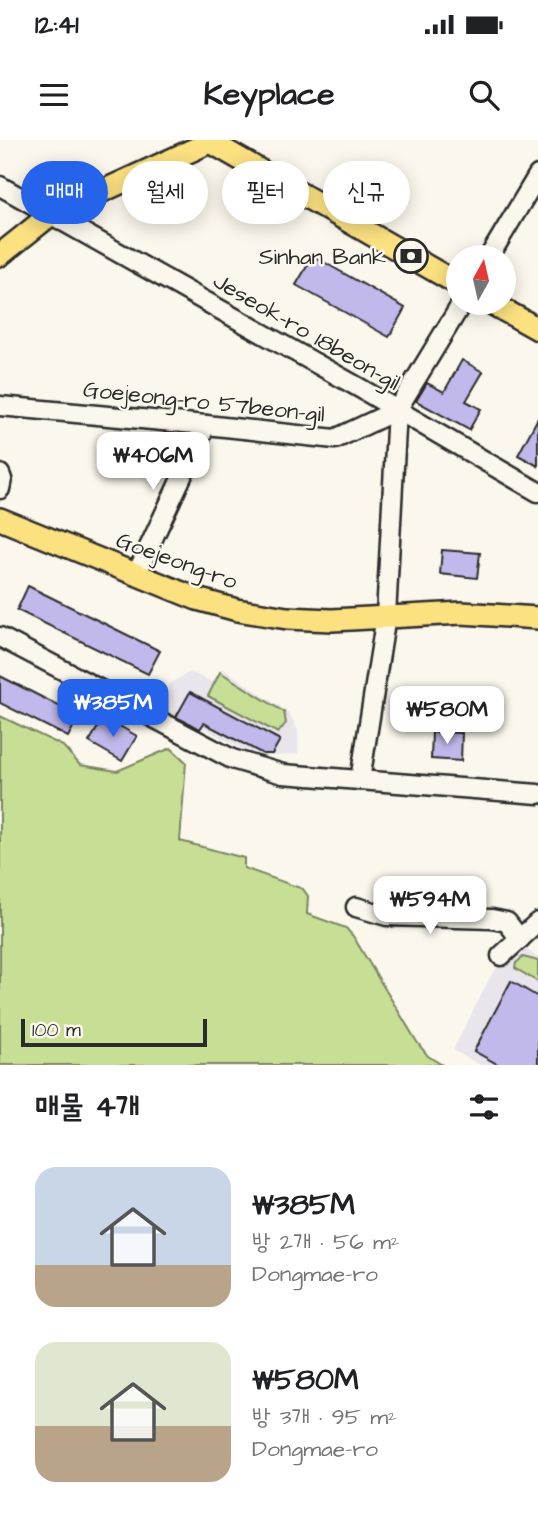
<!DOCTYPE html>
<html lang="ko">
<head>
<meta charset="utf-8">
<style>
  body { margin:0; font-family:"Architects Daughter","Poor Story",sans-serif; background:#f6f6f6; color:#202124; height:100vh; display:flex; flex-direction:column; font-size:26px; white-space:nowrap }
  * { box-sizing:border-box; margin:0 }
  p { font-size:23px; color:#757577 }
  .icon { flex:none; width:38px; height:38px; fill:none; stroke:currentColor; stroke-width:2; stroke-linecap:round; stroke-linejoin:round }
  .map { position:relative; height:925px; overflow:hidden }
  .side { display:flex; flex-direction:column; background:#fff; flex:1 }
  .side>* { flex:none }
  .banner { position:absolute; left:21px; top:21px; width:497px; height:63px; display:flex; gap:14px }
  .needle { width:46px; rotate:8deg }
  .controls { position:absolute; left:446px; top:105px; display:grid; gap:14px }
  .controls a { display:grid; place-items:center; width:70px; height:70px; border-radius:50%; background:#fff; box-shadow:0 4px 18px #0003; font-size:35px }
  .scale { position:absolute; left:21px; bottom:18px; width:186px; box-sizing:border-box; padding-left:7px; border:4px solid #2b2b2b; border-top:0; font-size:19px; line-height:24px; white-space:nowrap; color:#2b2b2b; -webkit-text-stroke:5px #fbf7ec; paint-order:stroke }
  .price { position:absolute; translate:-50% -60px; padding:0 16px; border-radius:14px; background:#fff; color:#222; font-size:23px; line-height:46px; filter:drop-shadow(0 2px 4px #0008) }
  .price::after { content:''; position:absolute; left:50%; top:42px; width:21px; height:16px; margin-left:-10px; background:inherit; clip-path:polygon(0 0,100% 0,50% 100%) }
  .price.current { background:#2563eb; color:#fff }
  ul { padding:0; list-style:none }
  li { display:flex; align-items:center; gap:21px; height:175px; padding:0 35px }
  li span { display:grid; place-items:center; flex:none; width:196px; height:140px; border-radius:21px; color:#555 }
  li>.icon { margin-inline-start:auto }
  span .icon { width:84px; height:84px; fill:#fffc; stroke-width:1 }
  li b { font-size:30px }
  h2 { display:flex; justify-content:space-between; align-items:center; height:84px; padding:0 35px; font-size:30px }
  .tag { padding:0 24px; border-radius:32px; background:#fff; box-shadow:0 4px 18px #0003; font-size:24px; line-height:63px }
  .tag.current { background:#2563eb; color:#fff }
  .status { display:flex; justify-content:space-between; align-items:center; height:49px; padding:0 35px; background:#fff; direction:ltr }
  .status svg { height:19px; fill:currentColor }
  header { display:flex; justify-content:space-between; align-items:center; height:91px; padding:0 35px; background:#fff; font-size:32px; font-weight:700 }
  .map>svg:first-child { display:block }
</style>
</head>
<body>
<div class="status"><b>12:41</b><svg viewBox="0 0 49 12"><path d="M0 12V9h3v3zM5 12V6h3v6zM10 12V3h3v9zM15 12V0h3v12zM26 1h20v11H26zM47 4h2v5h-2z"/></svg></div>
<header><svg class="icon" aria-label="menu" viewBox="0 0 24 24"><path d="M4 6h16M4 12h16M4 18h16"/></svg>Keyplace<svg class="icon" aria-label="search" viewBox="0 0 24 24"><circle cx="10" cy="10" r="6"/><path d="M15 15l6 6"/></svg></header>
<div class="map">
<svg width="538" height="925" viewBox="0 0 538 925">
  <rect width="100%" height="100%" fill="#fbf7ec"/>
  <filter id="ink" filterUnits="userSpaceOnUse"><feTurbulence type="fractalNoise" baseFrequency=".0143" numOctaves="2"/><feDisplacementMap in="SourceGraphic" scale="14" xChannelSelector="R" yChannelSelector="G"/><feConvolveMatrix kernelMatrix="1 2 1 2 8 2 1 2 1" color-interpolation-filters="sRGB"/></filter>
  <g filter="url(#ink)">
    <g fill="#eae4ec">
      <polygon points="222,528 289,573 298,591 298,614 256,617 204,588 199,590 174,577 169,544 190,532 212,542"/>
      <polygon points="519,804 538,818 538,925 480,925 453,910 492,834"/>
    </g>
    <g fill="#c6df95" stroke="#788560" stroke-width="2">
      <polygon points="220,532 284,572 286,583 278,593 208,556"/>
      <polygon points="0,576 63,606 80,625 117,631 171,608 186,622 180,701 244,718 244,728 303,749 308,756 307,774 346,788 353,796 417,902 428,916 442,925 0,925"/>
      <polygon points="523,817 538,821 538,842 515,828 516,823"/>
    </g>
    <g fill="#c1b9eb" stroke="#2b2b2b" stroke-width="2">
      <polygon points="313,116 405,168 389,197 296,145"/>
      <polygon points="462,220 483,232 466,261 481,269 469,290 416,261 427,243 444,252"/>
      <polygon points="538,278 538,326 518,315"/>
      <polygon points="442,410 480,413 477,438 440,434"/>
      <polygon points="28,446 160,511 148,534 17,470"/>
      <polygon points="0,536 79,576 68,597 0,563"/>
      <polygon points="190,552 280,600 272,614 263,614 204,583 200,589 176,577"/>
      <polygon points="104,577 137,596 122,621 89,602"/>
      <polygon points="432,592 462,593 461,621 431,619"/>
      <polygon points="511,841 538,857 538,925 499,925 474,911"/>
    </g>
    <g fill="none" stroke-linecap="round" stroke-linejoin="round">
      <g stroke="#2b2b2b" stroke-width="23">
        <g id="minor">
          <polyline points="0,46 358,247 538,352"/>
          <polyline points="489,117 538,35"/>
          <polyline points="0,266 206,285 335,299 397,270"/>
          <polyline points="0,334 2,339 0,349"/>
          <polyline points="136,435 206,285"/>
          <polyline points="0,497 232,619 283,634 538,654"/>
          <polyline points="360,640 386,476 397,270 462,163"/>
          <polyline points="356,767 387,776 492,779 507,782 520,799"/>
          <polyline points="501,816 538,782"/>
        </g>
      </g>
      <g stroke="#2b2b2b" stroke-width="26">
        <g id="major">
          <polyline points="207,0 458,144"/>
          <polyline points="0,115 50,75 210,2"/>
          <polyline points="491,163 538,189"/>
          <polyline points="0,379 197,459 237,470 287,478 332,480 462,473 538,478"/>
        </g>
      </g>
      <use href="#minor" stroke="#fbf7ec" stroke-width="18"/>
      <use href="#major" stroke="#fbe180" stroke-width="21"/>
    </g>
  </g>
  <defs>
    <g id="bank-ring" transform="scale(1.75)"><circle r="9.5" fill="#fbf7ec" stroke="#2b2b2b" stroke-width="1.5"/><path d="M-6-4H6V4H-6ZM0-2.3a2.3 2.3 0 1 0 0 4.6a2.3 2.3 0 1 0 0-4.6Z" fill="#2b2b2b"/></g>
  </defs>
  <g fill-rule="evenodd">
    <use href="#bank-ring" x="411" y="116"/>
  </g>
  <g text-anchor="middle" stroke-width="5" stroke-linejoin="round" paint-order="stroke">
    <g font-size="23" fill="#2b2b2b" stroke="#fbf7ec" text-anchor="end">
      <text x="386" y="124">Sinhan Bank</text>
    </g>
    <g font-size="23" fill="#2b2b2b" stroke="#fbf7ec">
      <text transform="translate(307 191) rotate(30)" y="8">Jeseok-ro 18beon-gil</text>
      <text transform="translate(204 261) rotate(6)" y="8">Goejeong-ro 57beon-gil</text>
      <text transform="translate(177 420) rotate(20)" y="8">Goejeong-ro</text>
    </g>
  </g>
</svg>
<div class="controls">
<a><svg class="needle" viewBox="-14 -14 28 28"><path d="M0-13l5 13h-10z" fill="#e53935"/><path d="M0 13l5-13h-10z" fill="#757577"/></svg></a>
</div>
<div class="scale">100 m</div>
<b class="price" style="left:153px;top:352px">₩406M</b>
<b class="price current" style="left:113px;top:599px">₩385M</b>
<b class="price" style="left:447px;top:606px">₩580M</b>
<b class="price" style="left:430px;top:796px">₩594M</b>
<div class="banner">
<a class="tag current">매매</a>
<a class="tag">월세</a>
<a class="tag">필터</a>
<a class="tag">신규</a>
</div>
</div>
<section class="side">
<h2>매물 4개<svg class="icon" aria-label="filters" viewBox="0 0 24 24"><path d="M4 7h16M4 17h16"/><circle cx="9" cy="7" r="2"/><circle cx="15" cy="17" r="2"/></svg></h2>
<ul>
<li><span style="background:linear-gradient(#c9d6e8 70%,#b9a48a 0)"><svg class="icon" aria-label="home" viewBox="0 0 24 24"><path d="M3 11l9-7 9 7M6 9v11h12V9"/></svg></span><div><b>₩385M</b><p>방 2개 · 56 m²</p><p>Dongmae-ro</p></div></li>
<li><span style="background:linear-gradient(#dfe7d0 60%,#b9a48a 0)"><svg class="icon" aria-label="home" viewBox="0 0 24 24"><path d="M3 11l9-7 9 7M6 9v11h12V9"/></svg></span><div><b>₩580M</b><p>방 3개 · 95 m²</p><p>Dongmae-ro</p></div></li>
</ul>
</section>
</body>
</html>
